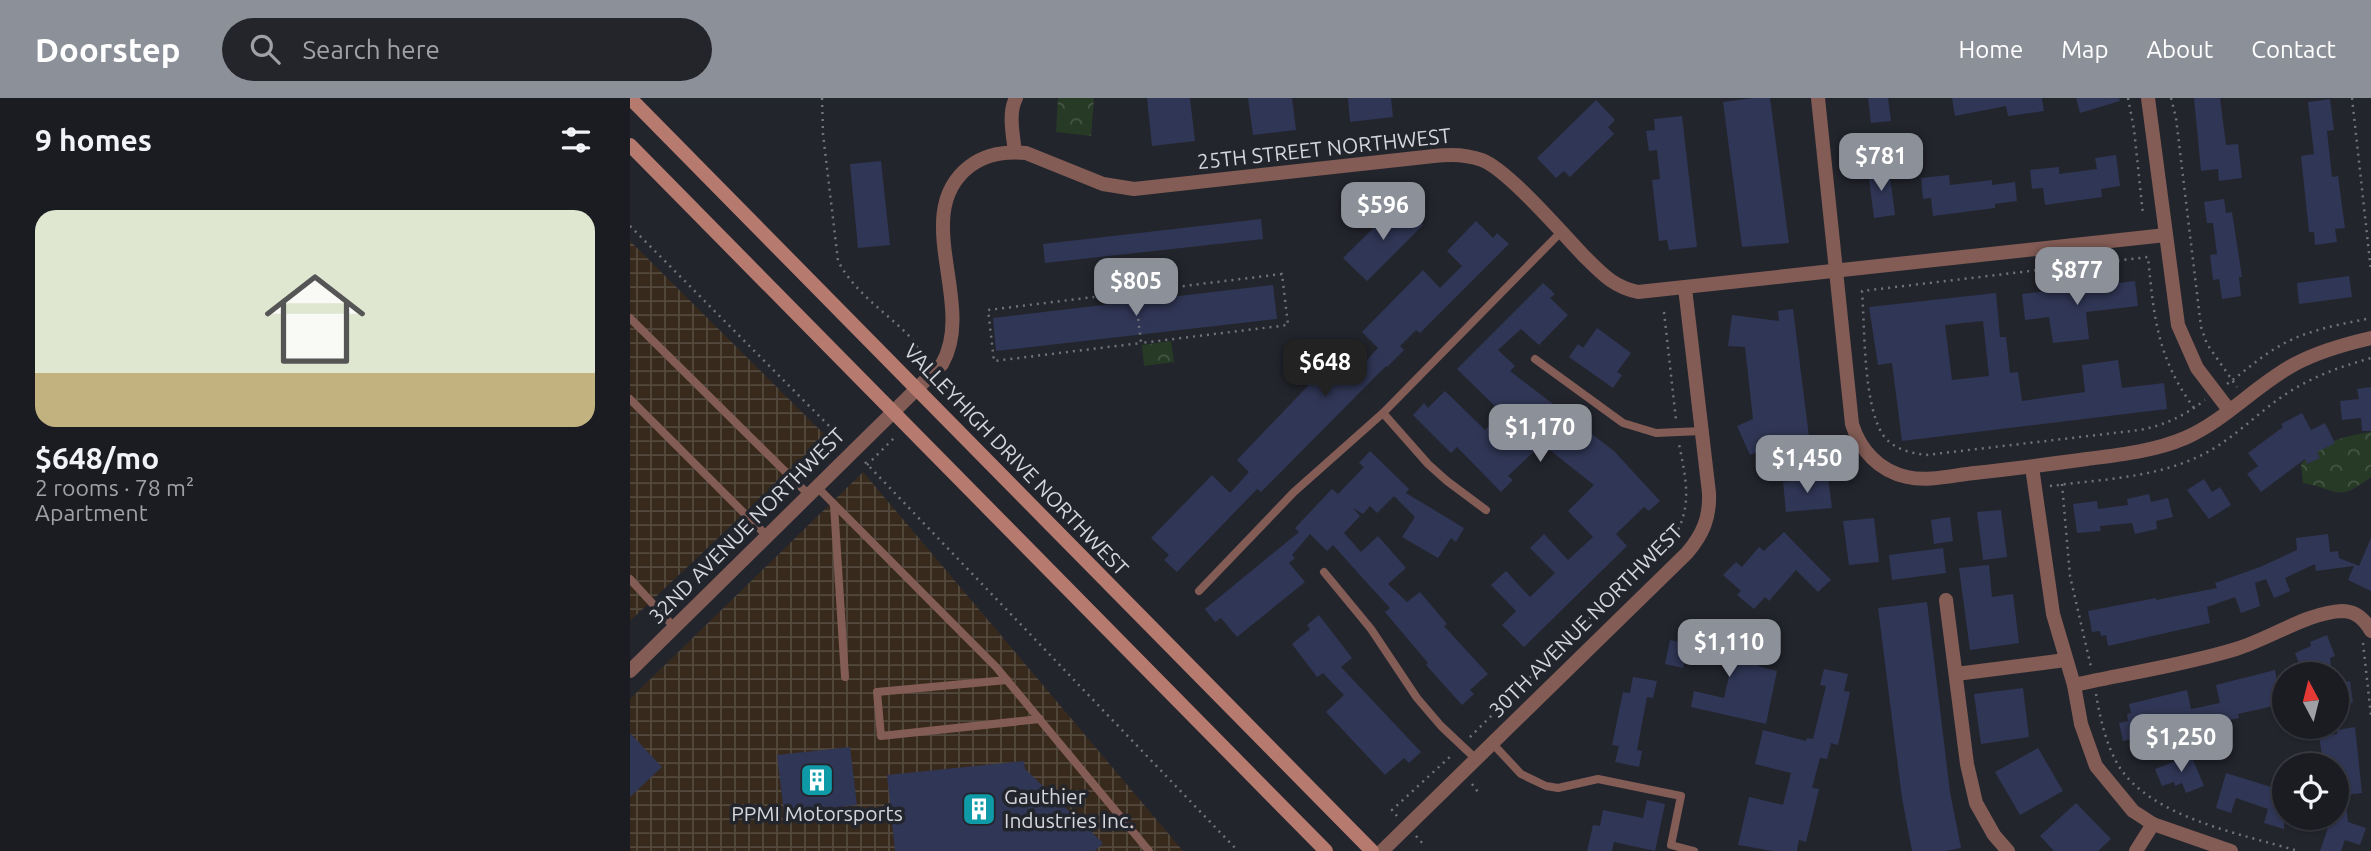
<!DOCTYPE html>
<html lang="en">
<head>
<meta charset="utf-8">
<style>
  body { margin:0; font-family:Ubuntu,sans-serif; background:#23252a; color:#f1f3f6; height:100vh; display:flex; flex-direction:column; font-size:26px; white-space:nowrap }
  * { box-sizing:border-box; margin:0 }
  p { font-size:23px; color:#9fa1a5 }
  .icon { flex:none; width:38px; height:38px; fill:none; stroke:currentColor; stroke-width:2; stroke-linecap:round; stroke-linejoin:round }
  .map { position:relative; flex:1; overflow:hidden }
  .side { display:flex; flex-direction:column; background:#1a1c22; width:630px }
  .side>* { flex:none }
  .needle { width:46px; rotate:353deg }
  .fabs { position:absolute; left:1642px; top:564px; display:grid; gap:14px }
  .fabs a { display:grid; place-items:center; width:77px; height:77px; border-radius:50%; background:#1a1c22; box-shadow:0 2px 5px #0004,0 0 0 2px #383a40; font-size:35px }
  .price { position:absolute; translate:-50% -60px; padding:0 16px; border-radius:14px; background:#8c9099; color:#fff; font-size:23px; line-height:46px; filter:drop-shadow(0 2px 4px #0008) }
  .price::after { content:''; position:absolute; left:50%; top:42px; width:21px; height:16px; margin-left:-10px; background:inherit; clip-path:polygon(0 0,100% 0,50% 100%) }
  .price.current { background:#222; color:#fff }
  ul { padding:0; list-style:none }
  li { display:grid; align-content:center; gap:14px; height:371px; padding:0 35px }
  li+li { border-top:2px solid #383a40 }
  li span { display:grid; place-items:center; height:217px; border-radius:21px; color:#555 }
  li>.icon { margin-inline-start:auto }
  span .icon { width:126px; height:126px; fill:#fffc; stroke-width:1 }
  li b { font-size:30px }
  h2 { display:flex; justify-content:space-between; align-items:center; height:84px; padding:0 35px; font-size:30px }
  header { display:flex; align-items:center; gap:42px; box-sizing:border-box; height:98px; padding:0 35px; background:#8c9099; color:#fff }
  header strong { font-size:33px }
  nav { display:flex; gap:38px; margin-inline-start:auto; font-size:24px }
  .search { width:490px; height:63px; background:#23252a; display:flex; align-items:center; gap:18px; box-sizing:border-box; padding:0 24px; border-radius:38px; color:#9fa1a5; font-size:26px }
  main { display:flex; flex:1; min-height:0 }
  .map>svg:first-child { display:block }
</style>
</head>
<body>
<header>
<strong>Doorstep</strong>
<div class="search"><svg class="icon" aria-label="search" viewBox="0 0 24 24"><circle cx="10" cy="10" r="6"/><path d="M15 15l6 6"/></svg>Search here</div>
<nav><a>Home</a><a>Map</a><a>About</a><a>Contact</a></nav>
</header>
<main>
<section class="side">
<h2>9 homes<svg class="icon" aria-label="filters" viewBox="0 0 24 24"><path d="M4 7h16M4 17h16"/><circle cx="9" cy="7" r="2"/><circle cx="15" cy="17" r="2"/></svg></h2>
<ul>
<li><span style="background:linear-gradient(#dfe7d0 75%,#c2b280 0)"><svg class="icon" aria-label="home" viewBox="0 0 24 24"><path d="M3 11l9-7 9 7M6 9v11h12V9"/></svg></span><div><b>$648/mo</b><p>2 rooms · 78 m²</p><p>Apartment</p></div></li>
</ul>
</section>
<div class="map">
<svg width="1741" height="753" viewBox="0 0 1741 753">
  <defs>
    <pattern id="industrial-grid" width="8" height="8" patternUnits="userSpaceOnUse" patternTransform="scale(1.75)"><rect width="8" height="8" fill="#372a1d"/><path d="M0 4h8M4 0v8" fill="none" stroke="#53483d"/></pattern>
    <pattern id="forest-crowns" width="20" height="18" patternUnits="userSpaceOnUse" patternTransform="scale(1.75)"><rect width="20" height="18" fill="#273a26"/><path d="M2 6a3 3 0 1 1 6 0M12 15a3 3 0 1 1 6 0" fill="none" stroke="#455645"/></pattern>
  </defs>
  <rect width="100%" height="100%" fill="#23252d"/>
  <g fill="url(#industrial-grid)">
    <polygon points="0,143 196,338 0,523"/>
    <polygon points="233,374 553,753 0,753 0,601"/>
  </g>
  <g fill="url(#forest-crowns)">
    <polygon points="428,0 464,0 461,38 426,34"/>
    <polygon points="541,243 544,264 514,268 512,247"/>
    <path d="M1741 334V379C1706 405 1711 392 1673 385L1671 366C1695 342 1708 340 1741 334Z"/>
  </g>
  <g fill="#303655" fill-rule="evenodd">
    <polygon points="517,0 560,0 565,43 522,48"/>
    <polygon points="618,0 662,0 666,32 623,37"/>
    <polygon points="718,0 761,0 763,19 720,24"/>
    <polygon points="1123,0 1140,0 1159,145 1112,149 1093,4"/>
    <polygon points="1238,0 1258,0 1261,23 1241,25"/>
    <polygon points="1322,0 1412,0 1414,13 1378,18 1376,8 1325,18"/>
    <polygon points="1446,0 1489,0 1490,3 1450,15"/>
    <polygon points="1564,0 1590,0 1596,47 1608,46 1612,80 1589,83 1588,71 1571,73"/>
    <polygon points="1700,1 1704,32 1697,33 1702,79 1708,78 1715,130 1705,131 1707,144 1685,147 1684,134 1679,134 1671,58 1684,56 1678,4"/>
    <polygon points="966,2 985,22 978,29 984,36 940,79 934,73 926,80 907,60"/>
    <polygon points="1052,18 1067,149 1039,152 1037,142 1029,143 1022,82 1030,81 1027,52 1019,53 1016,33 1025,32 1024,21"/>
    <polygon points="1486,57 1490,88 1471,91 1472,99 1415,107 1413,90 1402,91 1400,72 1429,69 1429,76 1467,71 1465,60"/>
    <polygon points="251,63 260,147 228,150 220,66"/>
    <polygon points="1259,70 1265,117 1244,120 1238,73"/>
    <polygon points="1319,77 1320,87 1362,82 1362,87 1385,84 1387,103 1365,106 1365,110 1303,118 1301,100 1293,101 1291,80"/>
    <polygon points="1594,101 1596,115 1602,114 1612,179 1609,179 1611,198 1592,201 1589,181 1583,182 1580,157 1587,156 1583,125 1577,125 1574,104"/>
    <polygon points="770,104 793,127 737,183 713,160"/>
    <polygon points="631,121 633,141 415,165 413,146"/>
    <polygon points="846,123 863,140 867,135 879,146 790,235 786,232 770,248 774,252 757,269 756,268 631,394 627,391 547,474 534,462 539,457 521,440 582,377 600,395 619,374 607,362 713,251 731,268 748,250 732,234 793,172 810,190 832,168 817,153"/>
    <polygon points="1719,178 1722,199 1669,206 1667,185"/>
    <polygon points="1505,183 1508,208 1456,214 1459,241 1423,245 1419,219 1395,222 1392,196"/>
    <polygon points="913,185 925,196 920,200 938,217 909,247 891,231 868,252 885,268 880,273 984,353 1030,403 1019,413 1014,409 986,436 997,448 894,549 872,527 886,513 861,487 876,473 900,499 925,475 900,450 914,436 938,462 963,439 938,413 964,387 912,346 878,378 883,382 871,394 827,349 821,355 783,317 794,305 798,310 815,293 855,332 870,313 827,271"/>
    <polygon points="643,187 647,221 366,253 363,220"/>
    <path d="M1366 195 1370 239H1376L1380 275 1388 274 1392 303 1455 294 1452 267 1488 262 1492 290 1534 285 1537 311 1272 343 1262 265 1248 267 1239 209ZM1353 223 1359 278 1322 282 1315 227Z"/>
    <polygon points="1163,211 1180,347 1164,348 1163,338 1120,357 1107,328 1123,321 1115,249 1098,248 1102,217 1149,223 1148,213"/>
    <polygon points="967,230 1001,255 987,274 992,277 983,290 939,259 948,246 953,250"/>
    <polygon points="1741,289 1741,333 1732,333 1731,320 1712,322 1710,303 1729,301 1727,291"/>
    <polygon points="1672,315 1681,332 1695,325 1705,345 1687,354 1690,360 1677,366 1675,361 1631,394 1617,376 1628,368 1618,355 1653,329 1651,326"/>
    <polygon points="740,353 779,391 776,395 834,430 826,444 821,440 808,460 772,439 785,419 764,398 747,415 740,408 733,416 723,410 730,418 714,435 731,454 748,438 776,470 758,486 777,504 790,494 817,526 814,528 858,576 840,592 844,596 832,607 796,567 798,565 755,514 760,510 738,486 703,447 697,453 680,436 662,457 665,460 659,465 675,484 607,539 591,520 585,524 575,511 669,434 665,430 702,391 708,396 734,369 729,365"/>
    <polygon points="1198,379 1202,410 1156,414 1153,384"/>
    <polygon points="1574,381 1582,394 1590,389 1601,407 1579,421 1557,392"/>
    <polygon points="1519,396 1521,404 1538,400 1543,419 1526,423 1527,431 1505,436 1502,425 1470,428 1471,433 1447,435 1443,406 1467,403 1468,411 1498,407 1497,401"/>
    <polygon points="1371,412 1377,459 1353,462 1347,414"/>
    <polygon points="1320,419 1323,443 1304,446 1301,422"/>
    <polygon points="1244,420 1249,464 1219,467 1213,423"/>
    <polygon points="1154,434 1201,482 1188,494 1166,472 1139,503 1135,499 1124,511 1107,497 1111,493 1093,477 1106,464 1112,469 1129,449 1134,453"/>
    <polygon points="1698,436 1700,454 1708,453 1709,460 1729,468 1741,440 1741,493 1718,482 1724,468 1686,473 1685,466 1655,480 1660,493 1644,500 1636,481 1625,485 1630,508 1611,515 1605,499 1577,509 1580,525 1478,548 1476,537 1471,538 1470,533 1462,534 1458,513 1526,500 1526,502 1587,490 1585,485 1630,469 1667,452 1666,440"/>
    <polygon points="1313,450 1316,475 1262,482 1259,457"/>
    <polygon points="1359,467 1362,499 1383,496 1389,545 1340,552 1329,470"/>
    <polygon points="1297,504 1320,694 1331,750 1316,753 1282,753 1272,700 1248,510"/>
    <polygon points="689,517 722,560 711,569 791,654 779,665 774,660 755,677 696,614 714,597 693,575 687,579 662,546 680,531 677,527"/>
    <polygon points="1059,537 1105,547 1103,556 1129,561 1128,568 1147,573 1136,626 1061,609 1064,593 1094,600 1101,569 1055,560 1053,570 1035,566 1040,542 1058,546"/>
    <polygon points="1697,537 1705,558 1700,560 1701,568 1683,576 1673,576 1665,555 1681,548 1680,544"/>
    <polygon points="1194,571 1218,576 1214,593 1220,594 1208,647 1201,645 1197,661 1190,660 1182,690 1189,691 1176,744 1169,742 1167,753 1143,753 1108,747 1119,699 1153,707 1161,675 1125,666 1133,632 1176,643 1177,640 1183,641 1196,588 1190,587"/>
    <polygon points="1645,572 1648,588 1644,589 1648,607 1608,616 1609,620 1582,626 1581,622 1493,643 1489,625 1498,623 1497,616 1501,615 1499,606 1557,592 1561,611 1590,605 1586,587"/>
    <polygon points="1003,579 1027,583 1023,600 1017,599 1007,652 1012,653 1009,669 985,664 989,648 982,647 993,594 1000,595"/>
    <polygon points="1720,583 1723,605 1706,607 1706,585"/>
    <polygon points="1393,590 1399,639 1351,646 1344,596"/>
    <polygon points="1725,629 1732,695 1715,697 1718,724 1736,730 1730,747 1715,742 1711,753 1690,753 1700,724 1706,726 1706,662 1693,664 1689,638 1707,636 1707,632"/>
    <polygon points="0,635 32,669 0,699"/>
    <polygon points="220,649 227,707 154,716 147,657"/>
    <polygon points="1408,650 1433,693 1390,717 1365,674"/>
    <polygon points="1561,657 1574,688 1556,695 1552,685 1545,688 1544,684 1532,688 1525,671"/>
    <polygon points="394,663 395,671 473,745 465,753 265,753 257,677"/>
    <polygon points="1596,675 1654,693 1654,731 1634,725 1638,711 1606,700 1601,715 1586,710"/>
    <polygon points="1017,702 1035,706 1025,753 984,744 982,753 957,753 963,727 970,728 973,712 1013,720"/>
    <polygon points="1446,705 1481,741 1468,753 1424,753 1410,738"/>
  </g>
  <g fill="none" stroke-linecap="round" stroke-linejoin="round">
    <g stroke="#71737a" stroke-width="2.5" stroke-dasharray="2 5" stroke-linecap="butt">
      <path d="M192 0 193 36 208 163C226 197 258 215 284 243 289 250 288 257 294 262"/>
      <polyline points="1498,0 1504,31 1513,117"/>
      <polyline points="1541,0 1546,20 1571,229 1577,246 1607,289"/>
      <polyline points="1722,0 1741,173"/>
      <polyline points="0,128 213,342"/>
      <polyline points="505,193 511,245 364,263 358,212 652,176 658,227 511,245"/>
      <polyline points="1034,214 1046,322"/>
      <path d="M1597 286C1614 274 1629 260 1646 250 1675 232 1708 227 1741 220"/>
      <polyline points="311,294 319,286 316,284"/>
      <path d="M1564 310C1527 259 1524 220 1518 159L1232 193C1235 231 1233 306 1253 337 1263 351 1280 355 1296 357L1510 332C1535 327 1554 318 1575 302"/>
      <polyline points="235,364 608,753"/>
      <polyline points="237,367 266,338"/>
      <polyline points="1432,386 1440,478 1461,569"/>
      <path d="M1420 388C1473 381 1533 380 1581 352 1607 337 1628 315 1653 298 1681 279 1709 269 1741 260"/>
      <polyline points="1733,545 1741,618"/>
      <path d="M1466 596C1470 620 1476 646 1488 667 1521 720 1612 736 1668 753"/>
      <path d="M840 639 1048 432C1062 403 1055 377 1049 346"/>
      <polyline points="842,686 848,694"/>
      <polyline points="767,718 762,712 823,656"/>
      <polyline points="786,738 794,747"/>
    </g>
    <g stroke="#835c55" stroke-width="8">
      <polyline points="0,220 179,397"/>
      <polyline points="905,261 993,325 1026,335 1072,333"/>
      <polyline points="0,301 137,438"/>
      <polyline points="753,315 798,366 817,383 856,412"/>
      <polyline points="187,389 366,569 519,753"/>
      <polyline points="204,407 215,579"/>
      <polyline points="694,474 741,531 787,600 811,628 846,661"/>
      <polyline points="0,481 44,529"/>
      <polyline points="569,493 664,394 753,315 931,134"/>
      <polyline points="377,582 247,594 251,638 410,621"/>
      <polyline points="863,646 891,676 916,688 928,690 968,681 1051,698 1041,747 1064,753"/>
    </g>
    <g stroke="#835c55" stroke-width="14">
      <path d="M1188 0 1222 326C1230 352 1249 373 1277 379 1298 384 1324 377 1345 375 1383 371 1420 366 1457 361 1489 357 1525 353 1555 340 1596 322 1627 286 1665 266 1689 253 1715 246 1741 240"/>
      <polyline points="1518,0 1548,227 1567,270 1599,312"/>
      <path d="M385 54C383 37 378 15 386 0"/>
      <polyline points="1402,369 1423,516 1444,587 1451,626 1466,668 1503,713 1523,726 1601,753"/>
      <polyline points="1316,502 1337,666 1346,705 1364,737 1378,753"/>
      <path d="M0 573 312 266C347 206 278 115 340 68 357 55 376 53 396 55L473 86 504 91 804 58C820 56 836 56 852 62 878 72 933 136 955 159 972 176 984 189 1008 194L1536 137"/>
      <polyline points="1326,576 1436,562"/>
      <path d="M1444 587C1498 575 1554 567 1606 551 1639 541 1679 514 1712 513 1726 513 1735 522 1741 533"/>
      <path d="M752 753 1057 455C1073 436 1080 420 1079 395L1055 190"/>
      <polyline points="1506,753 1523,726"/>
    </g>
    <g stroke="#b77a6f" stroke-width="14">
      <polyline points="0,0 742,753"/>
      <polyline points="0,47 696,753"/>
    </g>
  </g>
  <defs>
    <g id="building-square" transform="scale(1.75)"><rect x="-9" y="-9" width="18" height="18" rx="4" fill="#0f9aa8" stroke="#23252d"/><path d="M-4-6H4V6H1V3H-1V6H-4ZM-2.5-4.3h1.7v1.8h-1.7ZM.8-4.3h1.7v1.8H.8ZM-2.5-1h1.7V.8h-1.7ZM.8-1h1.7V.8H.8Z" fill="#fff"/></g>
  </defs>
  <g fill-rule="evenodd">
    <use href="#building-square" x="187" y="682"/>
    <use href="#building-square" x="349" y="711"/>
  </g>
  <g text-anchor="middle" stroke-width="7" stroke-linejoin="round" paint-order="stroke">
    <g font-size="21" fill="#d5d6dc" stroke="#23252d">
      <text transform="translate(694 51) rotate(-6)" y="7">25TH STREET NORTHWEST</text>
      <text transform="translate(386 362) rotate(46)" y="7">VALLEYHIGH DRIVE NORTHWEST</text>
      <text transform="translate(117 428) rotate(-45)" y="7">32ND AVENUE NORTHWEST</text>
      <text transform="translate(956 523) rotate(-45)" y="7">30TH AVENUE NORTHWEST</text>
    </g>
    <g font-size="21" fill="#d5d6dc" stroke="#23252d" text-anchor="start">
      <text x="374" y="706">Gauthier<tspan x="374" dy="24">Industries Inc.</tspan></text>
      <text x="187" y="723" text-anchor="middle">PPMI Motorsports</text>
    </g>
  </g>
</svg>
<div class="fabs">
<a><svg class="needle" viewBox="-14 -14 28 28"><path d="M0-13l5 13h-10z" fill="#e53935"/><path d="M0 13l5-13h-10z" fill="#9fa1a5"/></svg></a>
<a><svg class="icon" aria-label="locate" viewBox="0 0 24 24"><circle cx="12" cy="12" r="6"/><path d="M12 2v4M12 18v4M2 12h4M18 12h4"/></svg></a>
</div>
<b class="price" style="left:1251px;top:95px">$781</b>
<b class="price" style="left:753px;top:144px">$596</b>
<b class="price" style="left:1447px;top:209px">$877</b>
<b class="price" style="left:506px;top:220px">$805</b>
<b class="price current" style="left:695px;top:301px">$648</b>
<b class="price" style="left:910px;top:366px">$1,170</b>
<b class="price" style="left:1177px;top:397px">$1,450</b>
<b class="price" style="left:1099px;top:581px">$1,110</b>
<b class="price" style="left:1551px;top:676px">$1,250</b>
</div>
</main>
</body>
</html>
